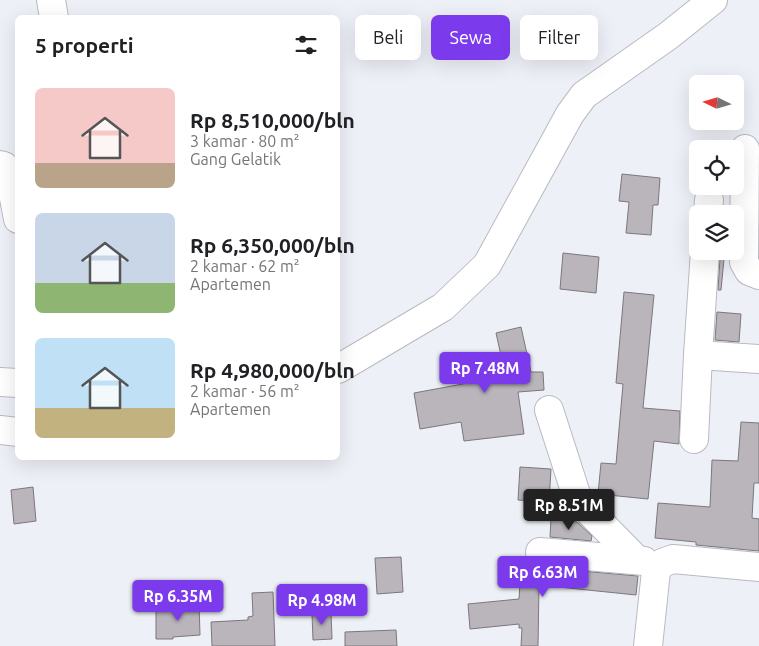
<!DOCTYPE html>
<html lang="id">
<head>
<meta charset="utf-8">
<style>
  body { margin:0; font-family:Ubuntu,sans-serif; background:#f2f2f2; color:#202124; height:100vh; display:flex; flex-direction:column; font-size:19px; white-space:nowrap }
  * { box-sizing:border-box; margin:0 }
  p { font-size:16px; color:#757577 }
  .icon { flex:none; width:28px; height:28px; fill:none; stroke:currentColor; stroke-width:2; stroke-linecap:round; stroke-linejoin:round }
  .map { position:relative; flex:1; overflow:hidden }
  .details { position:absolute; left:15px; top:15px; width:325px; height:445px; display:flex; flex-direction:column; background:#fff; border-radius:8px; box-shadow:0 5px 20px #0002 }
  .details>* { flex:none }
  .guide { position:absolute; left:355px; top:15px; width:329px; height:45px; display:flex; gap:10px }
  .needle { width:32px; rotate:275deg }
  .tools { position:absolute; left:689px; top:75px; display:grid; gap:10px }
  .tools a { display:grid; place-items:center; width:55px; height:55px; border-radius:8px; background:#fff; box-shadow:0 5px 20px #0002; font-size:25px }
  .price { position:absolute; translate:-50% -42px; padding:0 11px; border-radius:5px; background:#7c3aed; color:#fff; font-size:16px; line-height:32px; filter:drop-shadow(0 1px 2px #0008) }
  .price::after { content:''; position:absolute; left:50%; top:30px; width:15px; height:11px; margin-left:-8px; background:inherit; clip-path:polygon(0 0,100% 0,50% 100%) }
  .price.selected { background:#222; color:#fff }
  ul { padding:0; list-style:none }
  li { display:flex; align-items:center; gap:15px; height:125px; padding:0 20px }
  li span { display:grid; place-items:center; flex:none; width:140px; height:100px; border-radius:8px; color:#555 }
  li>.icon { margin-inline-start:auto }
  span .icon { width:60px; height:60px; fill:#fffc; stroke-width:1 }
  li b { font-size:21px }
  h2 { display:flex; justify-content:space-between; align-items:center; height:60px; padding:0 20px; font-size:21px }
  .tag { padding:0 18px; border-radius:8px; background:#fff; box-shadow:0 5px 20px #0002; font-size:18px; line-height:45px }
  .tag.selected { background:#7c3aed; color:#fff }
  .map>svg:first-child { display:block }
</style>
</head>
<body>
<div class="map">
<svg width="759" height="646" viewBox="0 0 759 646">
  <rect width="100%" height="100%" fill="#eef0f7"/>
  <g fill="#b9b5bb" stroke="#7b777d">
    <polygon points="622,174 660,178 658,205 653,205 651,235 626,233 629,202 619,201"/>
    <polygon points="563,253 599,257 596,293 560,289"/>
    <polygon points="720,258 724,259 721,290 718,290"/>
    <polygon points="624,292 654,295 643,408 680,411 679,444 654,441 648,499 598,494 601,463 616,464 623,384 616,383"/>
    <polygon points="717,312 741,314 739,342 715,340"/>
    <polygon points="521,327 531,372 543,372 544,390 518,392 524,434 464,441 461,422 420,429 414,393 468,383 465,365 502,360 496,333"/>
    <polygon points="741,422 759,423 759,483 754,483 752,518 759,519 759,551 696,545 696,542 655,538 658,503 710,507 712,460 738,461"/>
    <polygon points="520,467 551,469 549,502 518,500"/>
    <polygon points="33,487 36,521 14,524 11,490"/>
    <polygon points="551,519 577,522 592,536 591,541 550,537"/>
    <polygon points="401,557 403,592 377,594 375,558"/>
    <polygon points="547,568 638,576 636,595 539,585 538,646 521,646 522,628 519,628 519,624 470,629 468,604 519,599 520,584 513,583 513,571 546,571"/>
    <polygon points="273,592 275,646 212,646 211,622 248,620 248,617 253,616 252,593"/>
    <polygon points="199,603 200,635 173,637 173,639 156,639 156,609 180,609 180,604"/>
    <polygon points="331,613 332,639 313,640 312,614"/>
    <polygon points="396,630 397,646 345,646 345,632"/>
  </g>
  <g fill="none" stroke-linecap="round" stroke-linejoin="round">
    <g stroke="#b9bac1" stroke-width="30">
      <g id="minor">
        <polyline points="51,0 54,18"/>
        <polyline points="745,149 744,262 749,271 759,275"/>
        <polyline points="0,165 4,166 9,172 18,219"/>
        <polyline points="708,214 709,200"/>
        <polyline points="698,355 705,251"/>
        <polyline points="338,369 443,307 487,265 570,114 584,95 668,36 713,0"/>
        <polyline points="0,382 18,383"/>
        <polyline points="549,410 578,500 636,559"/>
        <polyline points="0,430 18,432"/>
        <polyline points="694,439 698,355 759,359"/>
        <polyline points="540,552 644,561"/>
        <polyline points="648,646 656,571 662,563 673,559 759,567"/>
      </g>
    </g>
    <use href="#minor" stroke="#fff" stroke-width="28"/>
  </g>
</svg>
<div class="tools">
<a><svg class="needle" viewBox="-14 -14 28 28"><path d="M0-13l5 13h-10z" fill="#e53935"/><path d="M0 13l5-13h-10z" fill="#757577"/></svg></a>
<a><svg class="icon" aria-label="locate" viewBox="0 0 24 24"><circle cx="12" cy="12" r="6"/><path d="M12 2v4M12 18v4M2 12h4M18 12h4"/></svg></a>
<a><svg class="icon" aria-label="layers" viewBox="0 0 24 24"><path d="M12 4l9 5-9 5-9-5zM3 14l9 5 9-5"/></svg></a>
</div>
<b class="price" style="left:485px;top:394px">Rp 7.48M</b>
<b class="price selected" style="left:569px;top:531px">Rp 8.51M</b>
<b class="price" style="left:543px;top:598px">Rp 6.63M</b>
<b class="price" style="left:178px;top:622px">Rp 6.35M</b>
<b class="price" style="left:322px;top:626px">Rp 4.98M</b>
<div class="guide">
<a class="tag">Beli</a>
<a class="tag selected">Sewa</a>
<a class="tag">Filter</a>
</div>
<section class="details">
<h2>5 properti<svg class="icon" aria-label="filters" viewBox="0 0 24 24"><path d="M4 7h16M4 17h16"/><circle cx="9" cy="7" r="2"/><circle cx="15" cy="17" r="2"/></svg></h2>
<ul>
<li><span style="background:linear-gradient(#f6c9c9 75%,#b9a48a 0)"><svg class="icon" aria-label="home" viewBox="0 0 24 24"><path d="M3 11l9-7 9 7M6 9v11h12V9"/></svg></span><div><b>Rp 8,510,000/bln</b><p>3 kamar · 80 m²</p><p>Gang Gelatik</p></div></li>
<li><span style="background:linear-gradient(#c9d6e8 70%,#8fb573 0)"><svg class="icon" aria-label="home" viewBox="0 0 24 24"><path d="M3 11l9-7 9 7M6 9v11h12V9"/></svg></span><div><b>Rp 6,350,000/bln</b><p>2 kamar · 62 m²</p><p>Apartemen</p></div></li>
<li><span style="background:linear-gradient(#bfe0f5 70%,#c2b280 0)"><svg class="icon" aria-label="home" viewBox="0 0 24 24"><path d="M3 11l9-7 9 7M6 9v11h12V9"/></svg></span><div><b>Rp 4,980,000/bln</b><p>2 kamar · 56 m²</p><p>Apartemen</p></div></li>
</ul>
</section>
</div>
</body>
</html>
